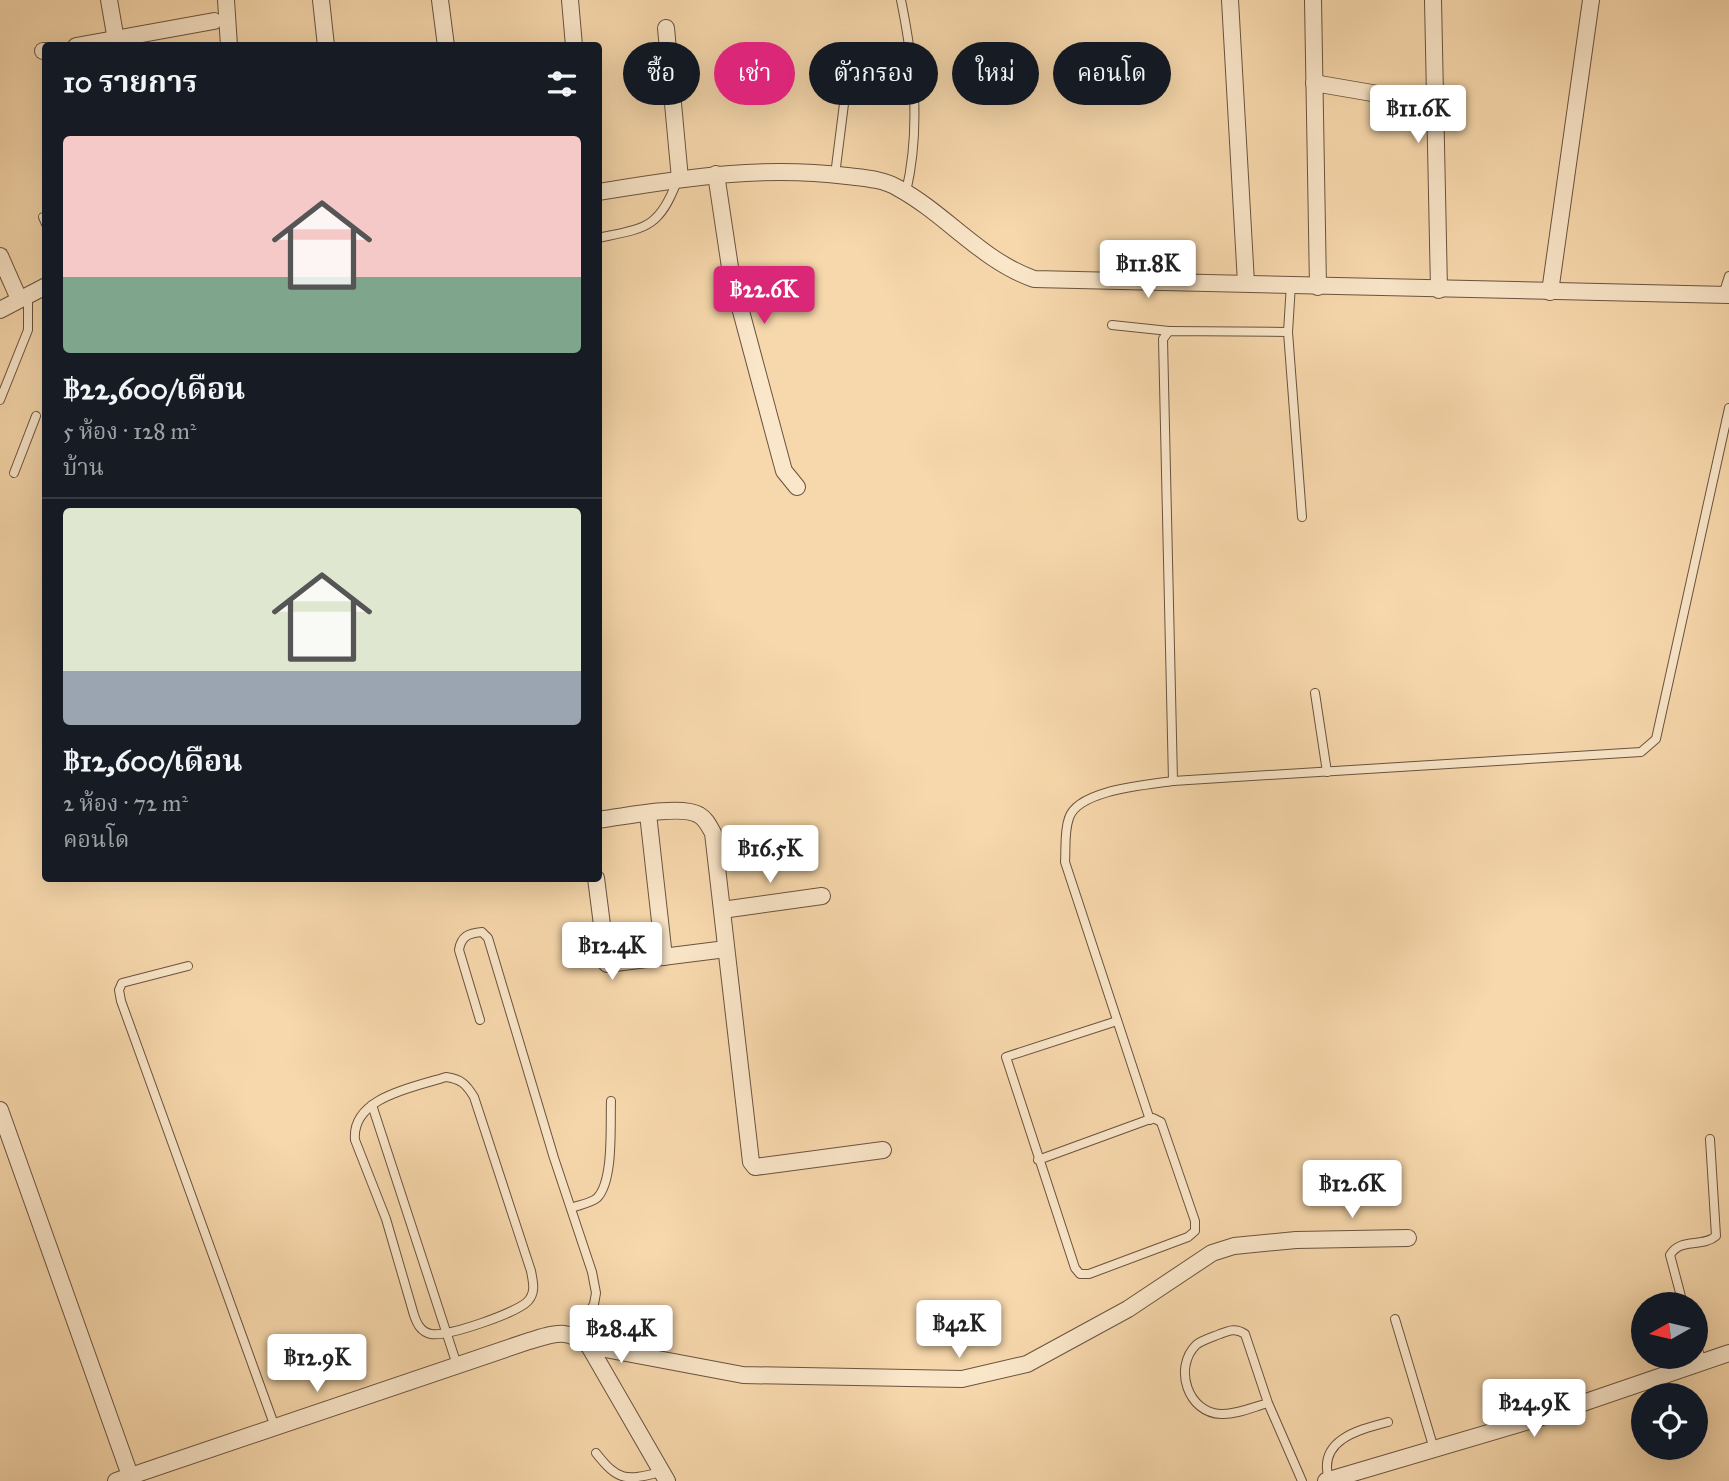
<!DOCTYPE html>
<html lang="th">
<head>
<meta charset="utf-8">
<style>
  body { margin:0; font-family:"IM FELL Great Primer","Noto Serif Thai",serif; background:#20242c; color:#f1f3f6; height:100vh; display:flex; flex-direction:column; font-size:26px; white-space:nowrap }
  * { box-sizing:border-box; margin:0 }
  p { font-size:23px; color:#9ea1a6 }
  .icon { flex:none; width:38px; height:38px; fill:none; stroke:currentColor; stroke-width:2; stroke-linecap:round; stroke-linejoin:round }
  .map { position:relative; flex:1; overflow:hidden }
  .drawer { position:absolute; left:42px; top:42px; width:560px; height:840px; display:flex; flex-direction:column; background:#171b24; border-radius:7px; box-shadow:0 7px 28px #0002 }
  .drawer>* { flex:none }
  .top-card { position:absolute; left:623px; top:42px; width:665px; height:63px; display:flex; gap:14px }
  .needle { width:46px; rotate:262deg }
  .controls { position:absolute; left:1631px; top:1292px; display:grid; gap:14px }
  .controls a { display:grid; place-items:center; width:77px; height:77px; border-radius:50%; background:#171b24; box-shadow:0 7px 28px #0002; font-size:35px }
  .price { position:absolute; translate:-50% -60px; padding:0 16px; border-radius:7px; background:#fff; color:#222; font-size:23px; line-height:46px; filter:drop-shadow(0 2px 4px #0008) }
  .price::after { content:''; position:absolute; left:50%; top:42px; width:21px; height:16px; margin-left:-10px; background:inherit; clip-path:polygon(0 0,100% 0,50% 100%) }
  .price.on { background:#db2777; color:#fff }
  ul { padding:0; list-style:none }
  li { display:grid; align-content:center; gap:14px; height:371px; padding:0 21px }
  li+li { border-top:2px solid #363941 }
  li span { display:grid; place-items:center; height:217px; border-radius:7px; color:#555 }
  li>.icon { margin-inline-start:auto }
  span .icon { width:126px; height:126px; fill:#fffc; stroke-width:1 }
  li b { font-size:30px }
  h2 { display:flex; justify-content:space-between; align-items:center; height:84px; padding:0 21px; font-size:30px }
  .tag { padding:0 24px; border-radius:32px; background:#171b24; box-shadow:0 7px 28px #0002; font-size:24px; line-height:63px }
  .tag.on { background:#db2777; color:#fff }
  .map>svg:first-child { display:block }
</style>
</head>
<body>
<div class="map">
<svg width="1729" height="1481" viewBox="0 0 1729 1481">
  <rect width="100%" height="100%" fill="#f7d8ac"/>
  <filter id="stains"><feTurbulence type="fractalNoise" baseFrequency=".00286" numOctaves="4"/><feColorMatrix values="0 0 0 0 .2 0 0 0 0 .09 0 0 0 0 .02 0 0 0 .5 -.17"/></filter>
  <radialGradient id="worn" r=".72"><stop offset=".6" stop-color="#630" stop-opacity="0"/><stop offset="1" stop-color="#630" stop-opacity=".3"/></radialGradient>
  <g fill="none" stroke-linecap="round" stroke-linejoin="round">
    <g stroke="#6a533f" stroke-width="10">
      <g id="service">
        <path d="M901 0C914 64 921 128 906 192"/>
        <polyline points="835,175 847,80"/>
        <polyline points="43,217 46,224"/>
        <path d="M598 238C645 228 659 229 677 181"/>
        <polyline points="1723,295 1729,276"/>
        <polyline points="1112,325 1169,331"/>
        <polyline points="1288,332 1302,517"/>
        <polyline points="0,400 28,330 28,295"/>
        <polyline points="14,473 36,416"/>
        <polyline points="1315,693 1327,772"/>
        <polyline points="1173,781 1163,339 1169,331 1288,332 1291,284"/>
        <polyline points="188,966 122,983 119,990 121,1001 275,1427"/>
        <path d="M480 1020 459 950C461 936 469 933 482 932L488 938 554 1158 592 1272 596 1293 594 1304 575 1335"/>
        <path d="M446 1077C461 1079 466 1084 474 1097L531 1271C533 1282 536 1292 528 1301 517 1313 447 1337 431 1334 421 1332 417 1324 414 1315L386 1219 355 1140C351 1097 415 1087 446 1077Z"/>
        <polyline points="372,1105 457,1365"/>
        <path d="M1150 1120 1065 862C1066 849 1064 832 1069 818 1078 790 1146 785 1173 781L1641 752 1656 739 1729 408"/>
        <polyline points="1038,1160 1153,1118 1161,1122 1195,1221 1195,1231 1188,1237 1089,1274 1080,1274 1075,1268 1006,1057 1117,1021"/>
        <path d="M571 1208C579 1205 591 1203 597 1198 614 1181 610 1125 611 1101"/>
        <path d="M1683 1304 1670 1255C1681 1237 1702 1248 1716 1236L1710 1139"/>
        <polyline points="1395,1319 1434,1449"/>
        <polyline points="1696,1343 1702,1362"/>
        <path d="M1268 1403C1253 1407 1236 1415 1221 1414 1188 1413 1173 1368 1196 1345 1202 1340 1213 1337 1220 1334 1230 1330 1236 1328 1245 1334L1268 1403 1302 1481"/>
        <path d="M596 1453C618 1481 625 1481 661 1472"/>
        <path d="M1329 1480C1317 1440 1358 1430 1388 1422"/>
      </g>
    </g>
    <g stroke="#6a533f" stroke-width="18">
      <g id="minor">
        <polyline points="109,0 117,46"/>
        <polyline points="226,0 229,46"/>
        <polyline points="321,0 326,46"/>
        <polyline points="440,0 446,46"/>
        <polyline points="570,0 574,46"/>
        <polyline points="1230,0 1246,283"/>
        <polyline points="1313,0 1318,287"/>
        <polyline points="1433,0 1439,290"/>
        <polyline points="666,28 680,179"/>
        <polyline points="76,46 214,21"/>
        <polyline points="43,51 46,51"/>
        <polyline points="1314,83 1436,104"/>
        <polyline points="716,174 731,274 781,460 784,471 797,487"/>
        <path d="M598 192C685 178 759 165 847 176 864 178 883 179 898 188 946 214 982 261 1034 279L1729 295"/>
        <polyline points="0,256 19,299"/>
        <polyline points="1550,292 1591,0"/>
        <polyline points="0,310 46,286"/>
        <polyline points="648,814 664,957"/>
        <path d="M598 820C621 817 681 804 699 815 706 819 709 826 713 833L751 1162 755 1167 883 1150"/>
        <polyline points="596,878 607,964 726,949"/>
        <polyline points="722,910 822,896"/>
        <polyline points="0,1110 132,1481"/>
        <polyline points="589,1346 743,1375 962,1379 1027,1364 1128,1309 1212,1253 1234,1246 1296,1240 1408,1238"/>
        <path d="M116 1481 529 1341C556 1333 566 1328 589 1346L667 1481"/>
        <polyline points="1326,1481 1539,1418 1729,1353"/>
      </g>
    </g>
    <use href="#service" stroke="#fae6c9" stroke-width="8"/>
    <use href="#minor" stroke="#fae6c9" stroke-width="16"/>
  </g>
  <rect width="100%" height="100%" filter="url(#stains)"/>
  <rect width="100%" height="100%" fill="url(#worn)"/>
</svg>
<div class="controls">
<a><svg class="needle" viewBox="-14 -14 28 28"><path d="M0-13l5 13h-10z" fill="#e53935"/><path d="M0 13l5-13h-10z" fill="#9ea1a6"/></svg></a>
<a><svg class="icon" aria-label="locate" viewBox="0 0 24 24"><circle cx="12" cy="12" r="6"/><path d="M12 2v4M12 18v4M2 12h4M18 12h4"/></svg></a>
</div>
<b class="price" style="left:1418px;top:145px">฿11.6K</b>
<b class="price" style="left:1148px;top:300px">฿11.8K</b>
<b class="price on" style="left:764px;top:326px">฿22.6K</b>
<b class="price" style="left:770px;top:885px">฿16.5K</b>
<b class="price" style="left:612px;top:982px">฿12.4K</b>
<b class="price" style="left:1352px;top:1220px">฿12.6K</b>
<b class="price" style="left:959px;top:1360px">฿42K</b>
<b class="price" style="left:621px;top:1365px">฿28.4K</b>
<b class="price" style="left:317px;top:1394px">฿12.9K</b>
<b class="price" style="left:1534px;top:1439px">฿24.9K</b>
<div class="top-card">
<a class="tag">ซื้อ</a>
<a class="tag on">เช่า</a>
<a class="tag">ตัวกรอง</a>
<a class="tag">ใหม่</a>
<a class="tag">คอนโด</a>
</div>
<section class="drawer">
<h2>10 รายการ<svg class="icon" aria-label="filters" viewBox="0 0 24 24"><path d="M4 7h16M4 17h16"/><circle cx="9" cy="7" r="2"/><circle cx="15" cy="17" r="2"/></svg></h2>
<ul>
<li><span style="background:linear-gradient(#f6c9c9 65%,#7fa58c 0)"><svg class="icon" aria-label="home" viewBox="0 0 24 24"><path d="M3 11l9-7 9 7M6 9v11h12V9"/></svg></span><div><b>฿22,600/เดือน</b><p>5 ห้อง · 128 m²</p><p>บ้าน</p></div></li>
<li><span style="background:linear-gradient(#dfe7d0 75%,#9aa5b1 0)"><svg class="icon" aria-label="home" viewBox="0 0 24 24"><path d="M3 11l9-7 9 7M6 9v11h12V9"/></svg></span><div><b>฿12,600/เดือน</b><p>2 ห้อง · 72 m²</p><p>คอนโด</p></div></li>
</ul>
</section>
</div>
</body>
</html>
